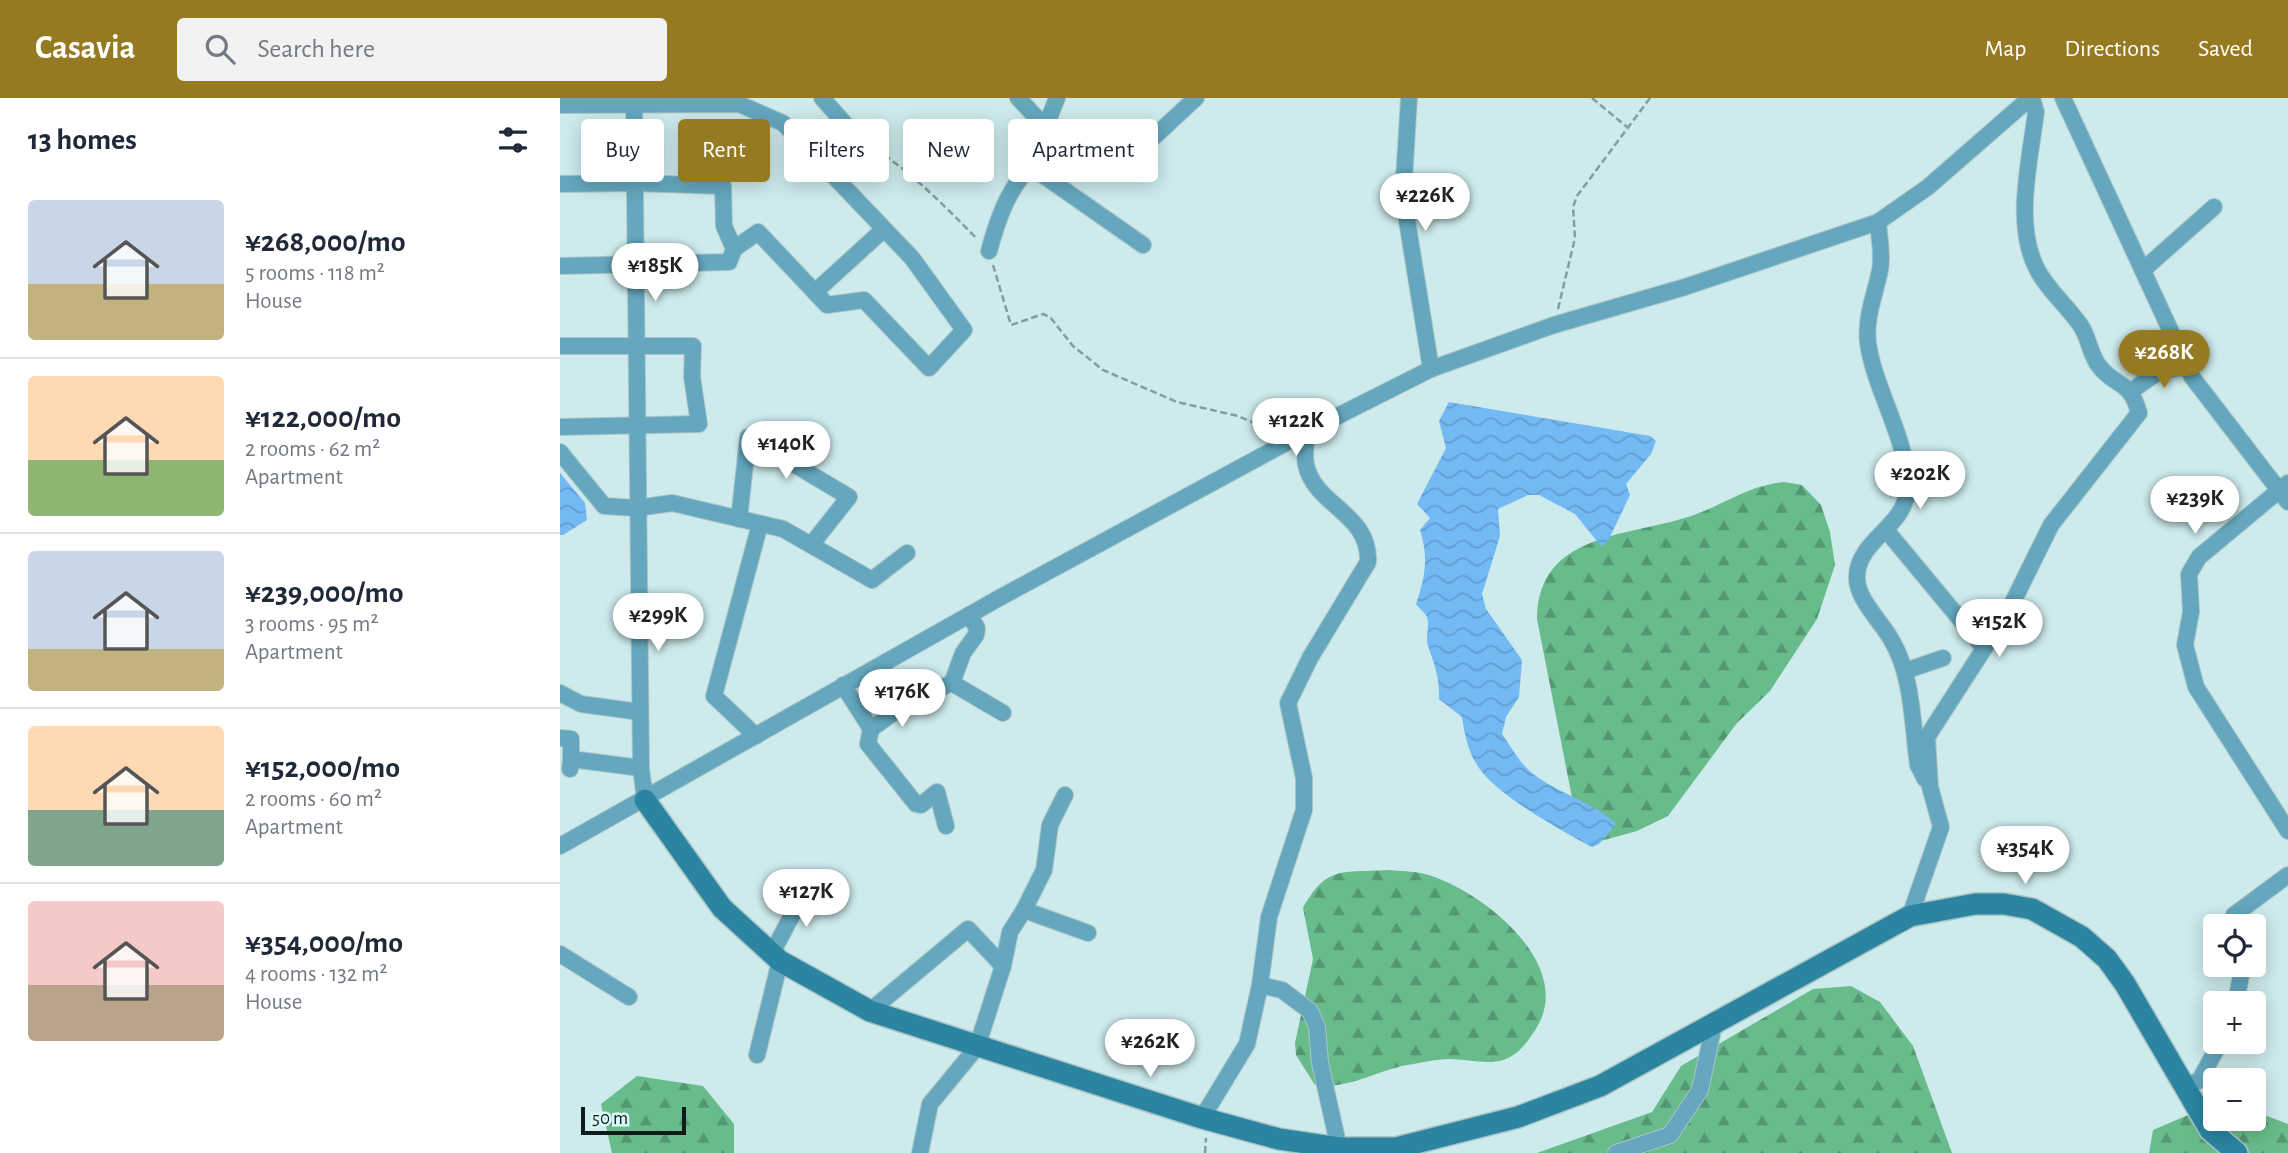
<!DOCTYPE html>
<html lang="en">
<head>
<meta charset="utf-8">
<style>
  body { margin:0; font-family:"Alegreya Sans",sans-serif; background:#f2f2f3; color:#1f2937; height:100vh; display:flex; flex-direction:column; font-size:26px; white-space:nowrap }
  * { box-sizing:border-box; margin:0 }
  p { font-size:23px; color:#747a83 }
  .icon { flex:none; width:38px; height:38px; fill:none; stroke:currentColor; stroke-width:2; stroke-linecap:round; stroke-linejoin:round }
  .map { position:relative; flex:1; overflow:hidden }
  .sheet { display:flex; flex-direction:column; background:#fff; width:560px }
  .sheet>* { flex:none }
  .top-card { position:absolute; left:21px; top:21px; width:665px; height:63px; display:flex; gap:14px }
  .buttons { position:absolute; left:1643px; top:816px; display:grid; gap:14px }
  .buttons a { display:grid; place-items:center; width:63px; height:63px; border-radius:7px; background:#fff; box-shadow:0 4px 18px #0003; font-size:35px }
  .scale { position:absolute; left:21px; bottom:18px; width:105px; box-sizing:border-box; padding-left:7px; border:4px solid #0f1a1b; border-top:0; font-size:19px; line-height:24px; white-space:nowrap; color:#0f1a1b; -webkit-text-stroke:5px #daf8f9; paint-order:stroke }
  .price { position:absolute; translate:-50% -60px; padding:0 16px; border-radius:24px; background:#fff; color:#222; font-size:23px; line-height:46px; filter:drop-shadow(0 2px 4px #0008) }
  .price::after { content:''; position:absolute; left:50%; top:42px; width:21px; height:16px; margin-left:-10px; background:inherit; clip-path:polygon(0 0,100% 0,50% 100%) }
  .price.active { background:#957a22; color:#fff }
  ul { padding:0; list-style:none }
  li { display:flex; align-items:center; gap:21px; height:175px; padding:0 28px }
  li+li { border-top:2px solid #e0e1e3 }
  li span { display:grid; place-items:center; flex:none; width:196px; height:140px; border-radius:7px; color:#555 }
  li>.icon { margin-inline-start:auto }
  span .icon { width:84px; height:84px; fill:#fffc; stroke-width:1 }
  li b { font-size:30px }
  h2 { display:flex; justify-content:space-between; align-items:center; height:84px; padding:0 28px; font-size:30px }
  .pill { padding:0 24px; border-radius:7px; background:#fff; box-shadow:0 4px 18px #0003; font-size:24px; line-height:63px }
  .pill.active { background:#957a22; color:#fff }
  header { display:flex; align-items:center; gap:42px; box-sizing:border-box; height:98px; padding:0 35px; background:#957a22; color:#fff }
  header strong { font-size:33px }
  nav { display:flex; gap:38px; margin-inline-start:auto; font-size:24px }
  .search { width:490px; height:63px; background:#f2f2f3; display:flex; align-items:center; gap:18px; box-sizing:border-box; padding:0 24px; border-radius:7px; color:#747a83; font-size:26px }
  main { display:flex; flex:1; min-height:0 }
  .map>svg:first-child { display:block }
</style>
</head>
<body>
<header>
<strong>Casavia</strong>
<div class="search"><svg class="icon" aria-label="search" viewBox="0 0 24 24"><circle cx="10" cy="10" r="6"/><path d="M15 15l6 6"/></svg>Search here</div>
<nav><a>Map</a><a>Directions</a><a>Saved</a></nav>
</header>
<main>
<section class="sheet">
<h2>13 homes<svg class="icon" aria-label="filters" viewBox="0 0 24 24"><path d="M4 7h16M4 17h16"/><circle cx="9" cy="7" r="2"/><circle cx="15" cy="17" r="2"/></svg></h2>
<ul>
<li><span style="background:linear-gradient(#c9d6e8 60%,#c2b280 0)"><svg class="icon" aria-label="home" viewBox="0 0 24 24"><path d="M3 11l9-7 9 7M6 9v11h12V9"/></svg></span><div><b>¥268,000/mo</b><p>5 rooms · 118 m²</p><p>House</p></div></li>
<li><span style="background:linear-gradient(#ffd9b3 60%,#8fb573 0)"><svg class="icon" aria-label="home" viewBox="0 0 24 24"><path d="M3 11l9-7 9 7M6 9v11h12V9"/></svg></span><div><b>¥122,000/mo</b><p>2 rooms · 62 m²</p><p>Apartment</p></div></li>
<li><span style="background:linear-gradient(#c9d6e8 70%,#c2b280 0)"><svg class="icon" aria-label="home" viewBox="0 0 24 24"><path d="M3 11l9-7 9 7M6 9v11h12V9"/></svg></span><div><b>¥239,000/mo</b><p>3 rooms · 95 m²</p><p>Apartment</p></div></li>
<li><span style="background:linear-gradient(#ffd9b3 60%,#7fa58c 0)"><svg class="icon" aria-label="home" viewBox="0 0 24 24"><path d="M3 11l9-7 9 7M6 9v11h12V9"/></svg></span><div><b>¥152,000/mo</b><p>2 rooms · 60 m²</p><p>Apartment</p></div></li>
<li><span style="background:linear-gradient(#f6c9c9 60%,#b9a48a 0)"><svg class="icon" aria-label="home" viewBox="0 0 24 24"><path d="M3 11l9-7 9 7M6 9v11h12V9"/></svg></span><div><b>¥354,000/mo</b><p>4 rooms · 132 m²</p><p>House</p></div></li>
</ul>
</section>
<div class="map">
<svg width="1728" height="1055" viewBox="0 0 1728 1055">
  <defs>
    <pattern id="forest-firs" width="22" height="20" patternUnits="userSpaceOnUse" patternTransform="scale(1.75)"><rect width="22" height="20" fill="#68bc8b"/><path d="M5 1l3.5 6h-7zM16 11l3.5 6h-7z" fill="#549871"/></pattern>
    <pattern id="water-waves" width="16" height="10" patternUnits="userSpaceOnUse" patternTransform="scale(1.75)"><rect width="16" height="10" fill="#73b9f3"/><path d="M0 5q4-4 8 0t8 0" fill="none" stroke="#629ed0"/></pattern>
  </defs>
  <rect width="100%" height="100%" fill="#cdeaec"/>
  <g fill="url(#forest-firs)">
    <path d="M1224 384 1242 387 1261 407 1270 434 1275 467 1257 521 1210 593 1177 625 1108 718 1077 733 1037 744 1017 725 977 521C978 433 1071 439 1134 417 1167 405 1187 388 1224 384Z"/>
    <path d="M828 772C839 773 853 773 865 776 920 791 1015 865 977 929 969 942 959 957 943 962 927 967 907 961 890 961 876 961 861 965 847 967 815 973 788 992 755 987L736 957 735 945 753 861 743 810C767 767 782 775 828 772Z"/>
    <polygon points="1291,888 1320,904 1353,948 1392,1055 977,1055 1092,1014 1121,968 1253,891"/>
    <polygon points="77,978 143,988 174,1026 174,1055 52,1055 41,1006"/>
    <polygon points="1694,1013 1728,1026 1728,1055 1589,1055 1593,1032 1628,1017 1655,1015 1656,1020 1694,1020"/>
  </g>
  <g fill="url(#water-waves)">
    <path d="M889 304 1090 338 1096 343 1091 356 1066 386 1070 397 1048 443 1041 448 1015 416 979 397H968L938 411 940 438 922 496 926 511 962 562 959 599 946 619 942 636C951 648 960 666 972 675 995 694 1039 707 1056 726L1039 746 1032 749C1003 734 943 700 923 675 909 659 905 639 902 619L879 601C880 582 874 564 868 548 865 539 870 528 867 519 865 515 859 510 856 506 865 479 869 460 860 432L870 420 857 406 886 350 879 323Z"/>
    <polygon points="0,375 25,405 27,422 3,437 0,437"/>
  </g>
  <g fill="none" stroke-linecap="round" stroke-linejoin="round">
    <g stroke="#abc5c6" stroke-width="18">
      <g id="street">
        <polyline points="74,0 81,670 85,702"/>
        <polyline points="262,0 295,37"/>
        <polyline points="458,0 497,41 558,64 568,63 636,0"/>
        <polyline points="497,0 470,68 583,147"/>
        <polyline points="849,0 843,98 871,271"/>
        <polyline points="1503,0 1632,279 1728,404"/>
        <polyline points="0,7 179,6 223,25 352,160 404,232 369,270 304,202 267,207 198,134 174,151 169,164 0,168"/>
        <polyline points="0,86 75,85 163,88 164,128 174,151"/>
        <path d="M1318 124C1319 139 1323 157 1320 172 1315 197 1305 219 1308 245 1315 295 1350 343 1347 394 1344 429 1297 443 1297 479 1296 501 1322 524 1332 543 1353 579 1352 626 1358 667L1365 681"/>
        <path d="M429 153C438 120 447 94 470 68"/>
        <polyline points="1583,172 1654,109"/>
        <polyline points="255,194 323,132"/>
        <polyline points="0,248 133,248 132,279 139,326 0,329"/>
        <polyline points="1571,293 1600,273 1627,268"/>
        <polyline points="0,354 44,408 77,410 112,405 223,431 312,482 347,455"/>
        <polyline points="1728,385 1639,459 1629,476 1631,514 1625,547 1636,589 1728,733"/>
        <polyline points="179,421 188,339 289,399 251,447"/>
        <polyline points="1326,432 1424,550"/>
        <polyline points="1345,573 1383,560"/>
        <polyline points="392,585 403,555 416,537 417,530 409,517"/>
        <polyline points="283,587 311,631 350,603 392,585 443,615"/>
        <polyline points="0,595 21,606 80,614"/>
        <polyline points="311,631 308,646 356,706 361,707 377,694 386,728"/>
        <polyline points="196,638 154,598 200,426"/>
        <polyline points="0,640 11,641 11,661"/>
        <polyline points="10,671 11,661 81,670"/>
        <polyline points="0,748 441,499 746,334 871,271 994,227 1125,189 1318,124 1368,89 1470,0"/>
        <polyline points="464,812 484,772 490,727 505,697"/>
        <path d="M1350 818 1381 729 1370 689 1367 639 1449 512 1491 427 1579 315C1570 281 1556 290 1539 268 1530 257 1529 240 1521 228 1509 210 1488 192 1478 173 1453 128 1470 63 1476 14L1472 0"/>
        <polyline points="1677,828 1674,817 1728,777"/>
        <polyline points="212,855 247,789"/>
        <polyline points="0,856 69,899"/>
        <polyline points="443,868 450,834 464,812 528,835"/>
        <polyline points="700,887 722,892 750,913 757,929 760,965 779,1050"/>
        <polyline points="1676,905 1683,866"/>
        <polyline points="310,913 408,831 443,868 417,949 370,1006 360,1055"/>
        <polyline points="197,957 220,863"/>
        <polyline points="1623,987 1639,983 1661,943"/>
        <path d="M642 1020 687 946 700 887 709 819 744 712V680L728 605 750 560 808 464C810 415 755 408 746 367 744 357 746 344 746 334"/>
        <polyline points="1056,1055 1110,1037 1140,992 1155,922"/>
      </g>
    </g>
    <g stroke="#abc5c6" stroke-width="24">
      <polyline id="secondary" points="85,702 162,810 220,863 310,913 642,1020 719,1041 779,1050 836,1050 958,1019 1040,988 1350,818 1415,806 1444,806 1472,811 1522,839 1547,861 1565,886 1650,1032 1677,1055"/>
    </g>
    <g stroke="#869c9e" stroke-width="2.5" stroke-dasharray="7 3.5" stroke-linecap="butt">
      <polyline points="1032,0 1067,29"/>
      <path d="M307 45C349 72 383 106 417 141"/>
      <polyline points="433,167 451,227 483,216 490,219 513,248 543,272 617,304 678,318 713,333"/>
      <polyline points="998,211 1015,140 1013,109 1017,98 1090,0"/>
      <polyline points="645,1055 646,1040"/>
    </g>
    <use href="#street" stroke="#64a7be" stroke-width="16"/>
    <use href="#secondary" stroke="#2b85a1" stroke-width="21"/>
  </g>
</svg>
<div class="buttons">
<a><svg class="icon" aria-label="locate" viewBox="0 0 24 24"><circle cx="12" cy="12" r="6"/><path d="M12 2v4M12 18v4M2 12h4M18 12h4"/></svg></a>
<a>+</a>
<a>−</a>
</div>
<div class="scale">50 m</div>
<b class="price" style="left:865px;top:135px">¥226K</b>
<b class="price" style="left:95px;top:205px">¥185K</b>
<b class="price active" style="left:1604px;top:292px">¥268K</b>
<b class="price" style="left:736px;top:360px">¥122K</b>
<b class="price" style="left:226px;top:383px">¥140K</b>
<b class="price" style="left:1360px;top:413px">¥202K</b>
<b class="price" style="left:1635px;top:438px">¥239K</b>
<b class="price" style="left:98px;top:555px">¥299K</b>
<b class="price" style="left:1439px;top:561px">¥152K</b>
<b class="price" style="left:342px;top:631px">¥176K</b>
<b class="price" style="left:1465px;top:788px">¥354K</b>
<b class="price" style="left:246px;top:831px">¥127K</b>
<b class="price" style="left:590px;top:981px">¥262K</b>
<div class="top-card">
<a class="pill">Buy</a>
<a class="pill active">Rent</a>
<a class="pill">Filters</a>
<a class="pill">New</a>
<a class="pill">Apartment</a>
</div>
</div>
</main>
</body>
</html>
